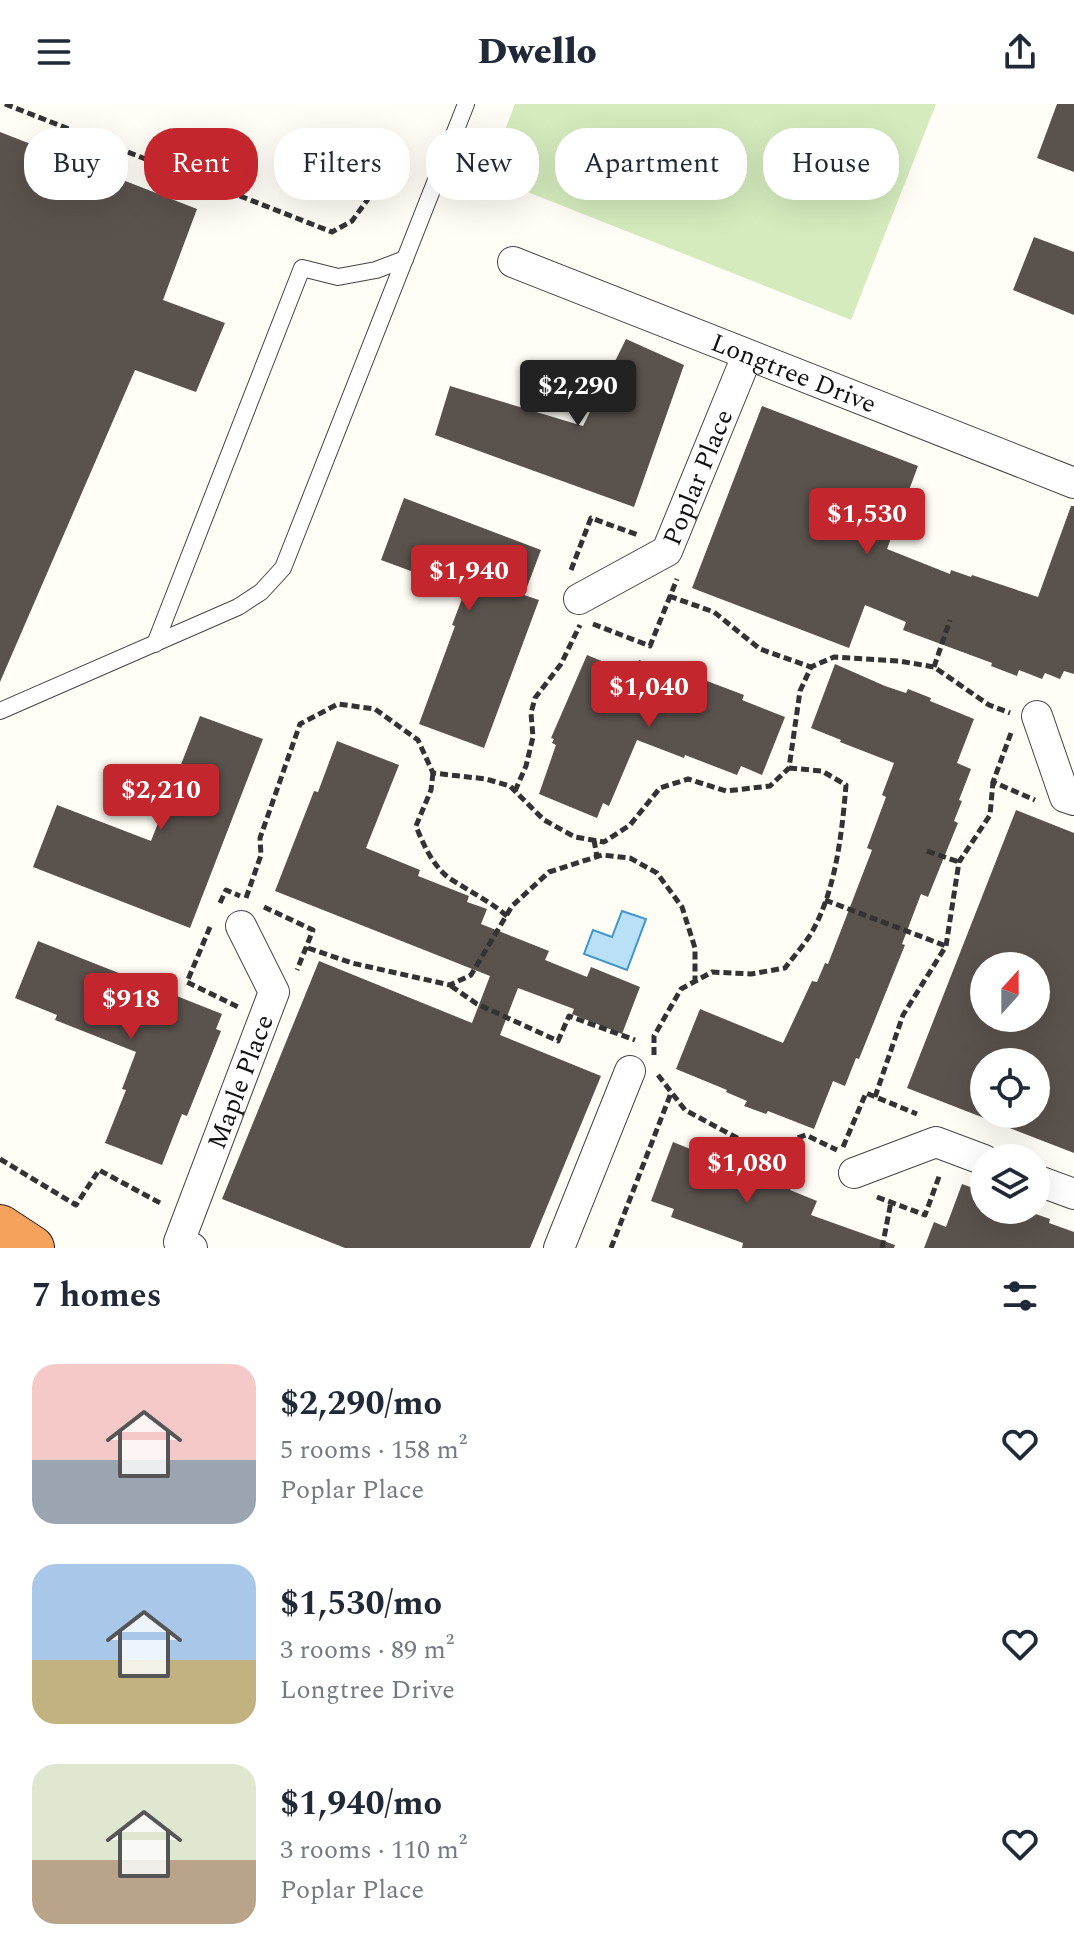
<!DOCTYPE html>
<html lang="en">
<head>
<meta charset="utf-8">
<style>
  body { margin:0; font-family:Spectral,serif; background:#f6f6f7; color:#1f2937; height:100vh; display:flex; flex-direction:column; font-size:30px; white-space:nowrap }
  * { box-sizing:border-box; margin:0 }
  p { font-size:26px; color:#747a83 }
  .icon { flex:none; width:44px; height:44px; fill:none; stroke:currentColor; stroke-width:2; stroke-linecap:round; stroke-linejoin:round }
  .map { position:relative; height:1144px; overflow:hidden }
  .drawer { display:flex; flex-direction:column; background:#fff; flex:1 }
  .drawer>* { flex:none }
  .guide { position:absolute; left:24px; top:24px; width:1026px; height:72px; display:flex; gap:16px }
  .needle { width:52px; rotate:21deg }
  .buttons { position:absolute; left:970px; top:848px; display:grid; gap:16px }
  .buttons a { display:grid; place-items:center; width:80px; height:80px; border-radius:50%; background:#fff; box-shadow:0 8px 32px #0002; font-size:40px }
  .price { position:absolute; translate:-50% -68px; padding:0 18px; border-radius:8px; background:#c4262e; color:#fff; font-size:26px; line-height:52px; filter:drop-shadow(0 2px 4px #0008) }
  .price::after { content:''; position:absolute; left:50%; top:48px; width:24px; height:18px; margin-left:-12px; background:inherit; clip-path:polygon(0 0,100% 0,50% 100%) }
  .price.active { background:#222; color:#fff }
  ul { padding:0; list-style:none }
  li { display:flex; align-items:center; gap:24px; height:200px; padding:0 32px }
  li span { display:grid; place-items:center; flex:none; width:224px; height:160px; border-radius:24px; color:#555 }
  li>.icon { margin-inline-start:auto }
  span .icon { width:96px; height:96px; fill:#fffc; stroke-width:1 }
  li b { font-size:34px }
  h2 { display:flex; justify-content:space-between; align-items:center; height:96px; padding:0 32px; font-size:34px }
  .chip { padding:0 28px; border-radius:32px; background:#fff; box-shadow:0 8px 32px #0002; font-size:28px; line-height:72px }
  .chip.active { background:#c4262e; color:#fff }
  header { display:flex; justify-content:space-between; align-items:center; height:104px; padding:0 32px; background:#fff; font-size:36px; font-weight:800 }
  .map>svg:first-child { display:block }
</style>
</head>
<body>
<header><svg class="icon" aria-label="menu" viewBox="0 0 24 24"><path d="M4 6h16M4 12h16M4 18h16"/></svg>Dwello<svg class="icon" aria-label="share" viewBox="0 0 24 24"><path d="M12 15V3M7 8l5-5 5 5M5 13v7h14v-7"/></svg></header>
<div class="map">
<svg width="1074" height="1144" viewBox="0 0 1074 1144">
  <rect width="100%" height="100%" fill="#fffdf5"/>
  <polygon fill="#d5ebbd" points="515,0 936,0 851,216 525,87 503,72 496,49"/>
  <polygon fill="#b9e0f7" stroke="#3f96cf" stroke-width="2" points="622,807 646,815 627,866 584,850 593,826 612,833"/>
  <g fill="#5a524d" fill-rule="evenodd">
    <polygon points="1057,0 1074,0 1074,68 1037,54"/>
    <polygon points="0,28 197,105 163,196 225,219 196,288 135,266 0,578"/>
    <polygon points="1034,133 1074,148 1074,211 1013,186"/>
    <polygon points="626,235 684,261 634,403 435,331 450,282 583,322"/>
    <polygon points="762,302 918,362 887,445 950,470 951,466 971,473 972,471 1038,493 1071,402 1074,402 1074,570 1064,567 1060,575 1045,569 1042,575 1019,566 1017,572 991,562 992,559 903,526 906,518 865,501 849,544 692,484"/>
    <polygon points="404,394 541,446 524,491 539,496 484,644 419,620 455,522 452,521 465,487 381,456"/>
    <polygon points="587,551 633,570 639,556 669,567 670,563 744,591 742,596 785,613 762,671 741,662 737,671 685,651 684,654 637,636 609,702 603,699 597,714 539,690 556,641 552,639 554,635 551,634"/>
    <polygon points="835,560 885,582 906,589 908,585 931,594 930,597 974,615 957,659 971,665 959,696 962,697 954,717 958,719 949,741 928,793 921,790 902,840 905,841 859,955 856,954 845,982 833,977 814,1025 768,1007 766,1010 744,1002 747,997 726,988 727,986 676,965 700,905 783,939 812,877 817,878 825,859 828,860 872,746 867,744 886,693 882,691 894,659 840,638 841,636 811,624"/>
    <polygon points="200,612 263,635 190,824 33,763 57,701 151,737"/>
    <polygon points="337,637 399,661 366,744 420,766 418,772 469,792 467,798 487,805 481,820 549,847 545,856 587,873 591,863 640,883 622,930 572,910 574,905 518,884 500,931 601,972 530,1144 345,1144 222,1095 319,857 472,919 490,872 275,787 314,687 318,688"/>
    <path d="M1016 706 1074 729V1049L907 984ZM984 862H1036V914H984ZM984 958H1036V1010H984Z"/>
    <polygon points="38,837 222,910 216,925 221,927 187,1012 182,1010 162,1061 105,1039 126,986 122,985 136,948 55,916 57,911 15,894"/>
    <polygon points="673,1038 715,1055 717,1050 792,1081 790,1086 817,1097 811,1111 895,1141 894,1144 742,1144 743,1139 671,1113 674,1105 651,1097"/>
    <polygon points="962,1080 984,1088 984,1106 1024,1106 1050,1115 1049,1119 1074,1128 1074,1144 924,1144 934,1118 946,1123"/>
  </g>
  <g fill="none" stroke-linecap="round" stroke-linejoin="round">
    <g stroke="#444" stroke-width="18">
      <g id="lane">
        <polyline points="155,540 302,164 338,173 376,166 405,155"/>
        <polyline points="0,607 238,503 261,488 283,464 466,0"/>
      </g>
    </g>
    <g stroke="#444" stroke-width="32">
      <g id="street">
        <path id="s1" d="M513 158 1074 379"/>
        <path id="s2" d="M579 495 667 447 747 252"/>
        <polyline points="1037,612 1065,693 1074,696"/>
        <polyline points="854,1069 936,1038 984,1056"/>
        <polyline points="1036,1076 1074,1090"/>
        <path id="s3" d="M192 1144 179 1138 274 888 241 822"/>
        <polyline points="559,1144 630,967"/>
      </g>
    </g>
    <g stroke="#222" stroke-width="46">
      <polyline id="highway" points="0,1123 32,1144"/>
    </g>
    <g stroke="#333" stroke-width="5" stroke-dasharray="8 4" stroke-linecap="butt">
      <polyline points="5,0 332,128 352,117 368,95"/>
      <polyline points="571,466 591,414 638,431"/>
      <polyline points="669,492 714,508 760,545 811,563"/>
      <polyline points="593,520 650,542 677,475"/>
      <polyline points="934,563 950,516"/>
      <polyline points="1011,629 993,678 1035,696"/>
      <path d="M433 669 431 686 416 722C423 740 433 762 449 774 469 787 488 796 507 812"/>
      <polyline points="515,687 526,662 533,633 531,609 535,594 561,560 580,521"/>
      <polyline points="594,736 597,753"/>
      <polyline points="927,747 959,758"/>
      <polyline points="246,794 261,751 260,734 300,620 338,600 375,605 418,636 433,669 486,675 510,682 544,716 575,733 604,738 630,721 660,684 688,675 726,687 770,682 789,664 800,587 811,563 834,553 899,557 934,563 989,601 1010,609"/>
      <polyline points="825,796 946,842"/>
      <polyline points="220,799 226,786 240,792"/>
      <polyline points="264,803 313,826 297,866"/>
      <polyline points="210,823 187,878 240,904"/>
      <polyline points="308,844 352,859 450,881 471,871 512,802 549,768 602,751 630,754 657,769 682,803 695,844 695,878"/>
      <polyline points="451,882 477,900 558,937 569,912 635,936"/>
      <path d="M654 951V932L681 885 712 868 751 870 785 864C794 852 805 840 812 828 836 785 842 729 846 681L822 667 789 664"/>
      <polyline points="658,971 685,1006 739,1035 766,1045 806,1031 837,1046"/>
      <polyline points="875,993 903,911 946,842 959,758 990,711 993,678"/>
      <polyline points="843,1043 866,989 917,1010"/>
      <polyline points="0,1055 76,1101 99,1066 162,1100"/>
      <polyline points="877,1093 925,1111 940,1070"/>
      <polyline points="611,1144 671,989"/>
      <polyline points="882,1144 891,1098"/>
    </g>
    <use href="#lane" stroke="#fff" stroke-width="16"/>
    <use href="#street" stroke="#fff" stroke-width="30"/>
    <use href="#highway" stroke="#f5a25d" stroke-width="44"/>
  </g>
  <g text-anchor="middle" stroke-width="8" stroke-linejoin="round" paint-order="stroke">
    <g font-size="26" fill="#111" stroke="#fff">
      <text dy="9" stroke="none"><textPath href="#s1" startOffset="302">Longtree Drive</textPath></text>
      <text dy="9" stroke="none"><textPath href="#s2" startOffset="180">Poplar Place</textPath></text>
      <text dy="9" stroke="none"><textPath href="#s3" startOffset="186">Maple Place</textPath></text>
    </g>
  </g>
</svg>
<div class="buttons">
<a><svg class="needle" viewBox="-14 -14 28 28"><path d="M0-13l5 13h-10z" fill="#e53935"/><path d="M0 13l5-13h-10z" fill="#747a83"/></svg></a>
<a><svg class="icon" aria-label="locate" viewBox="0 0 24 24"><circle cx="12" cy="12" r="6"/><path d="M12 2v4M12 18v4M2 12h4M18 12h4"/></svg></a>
<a><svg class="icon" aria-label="layers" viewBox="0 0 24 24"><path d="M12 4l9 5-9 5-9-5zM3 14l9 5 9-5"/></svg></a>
</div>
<b class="price active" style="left:578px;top:324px">$2,290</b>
<b class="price" style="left:867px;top:452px">$1,530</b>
<b class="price" style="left:469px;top:509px">$1,940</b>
<b class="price" style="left:649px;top:625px">$1,040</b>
<b class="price" style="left:161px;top:728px">$2,210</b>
<b class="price" style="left:131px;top:937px">$918</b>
<b class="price" style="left:747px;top:1101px">$1,080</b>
<div class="guide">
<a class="chip">Buy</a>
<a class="chip active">Rent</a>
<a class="chip">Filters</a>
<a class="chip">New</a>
<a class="chip">Apartment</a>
<a class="chip">House</a>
</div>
</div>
<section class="drawer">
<h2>7 homes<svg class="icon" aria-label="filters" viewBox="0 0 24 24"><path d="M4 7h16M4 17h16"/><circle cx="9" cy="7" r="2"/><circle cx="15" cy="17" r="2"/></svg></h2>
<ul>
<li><span style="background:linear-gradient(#f6c9c9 60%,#9aa5b1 0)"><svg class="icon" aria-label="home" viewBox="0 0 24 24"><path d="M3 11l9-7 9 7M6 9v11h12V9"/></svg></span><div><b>$2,290/mo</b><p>5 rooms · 158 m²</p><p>Poplar Place</p></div><svg class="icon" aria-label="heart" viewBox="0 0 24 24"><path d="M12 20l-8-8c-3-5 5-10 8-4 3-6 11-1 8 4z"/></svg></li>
<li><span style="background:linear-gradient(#a9c7e8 60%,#c2b280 0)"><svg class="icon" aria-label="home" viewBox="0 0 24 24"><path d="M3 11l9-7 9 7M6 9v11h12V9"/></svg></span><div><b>$1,530/mo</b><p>3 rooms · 89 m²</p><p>Longtree Drive</p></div><svg class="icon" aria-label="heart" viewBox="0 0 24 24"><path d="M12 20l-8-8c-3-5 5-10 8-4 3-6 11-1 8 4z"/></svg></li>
<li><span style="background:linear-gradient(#dfe7d0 60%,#b9a48a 0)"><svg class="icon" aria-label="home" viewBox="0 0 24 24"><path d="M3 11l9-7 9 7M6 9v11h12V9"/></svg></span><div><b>$1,940/mo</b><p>3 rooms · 110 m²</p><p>Poplar Place</p></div><svg class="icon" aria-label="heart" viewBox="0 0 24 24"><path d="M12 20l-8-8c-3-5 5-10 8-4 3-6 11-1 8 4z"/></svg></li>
</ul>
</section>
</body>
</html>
